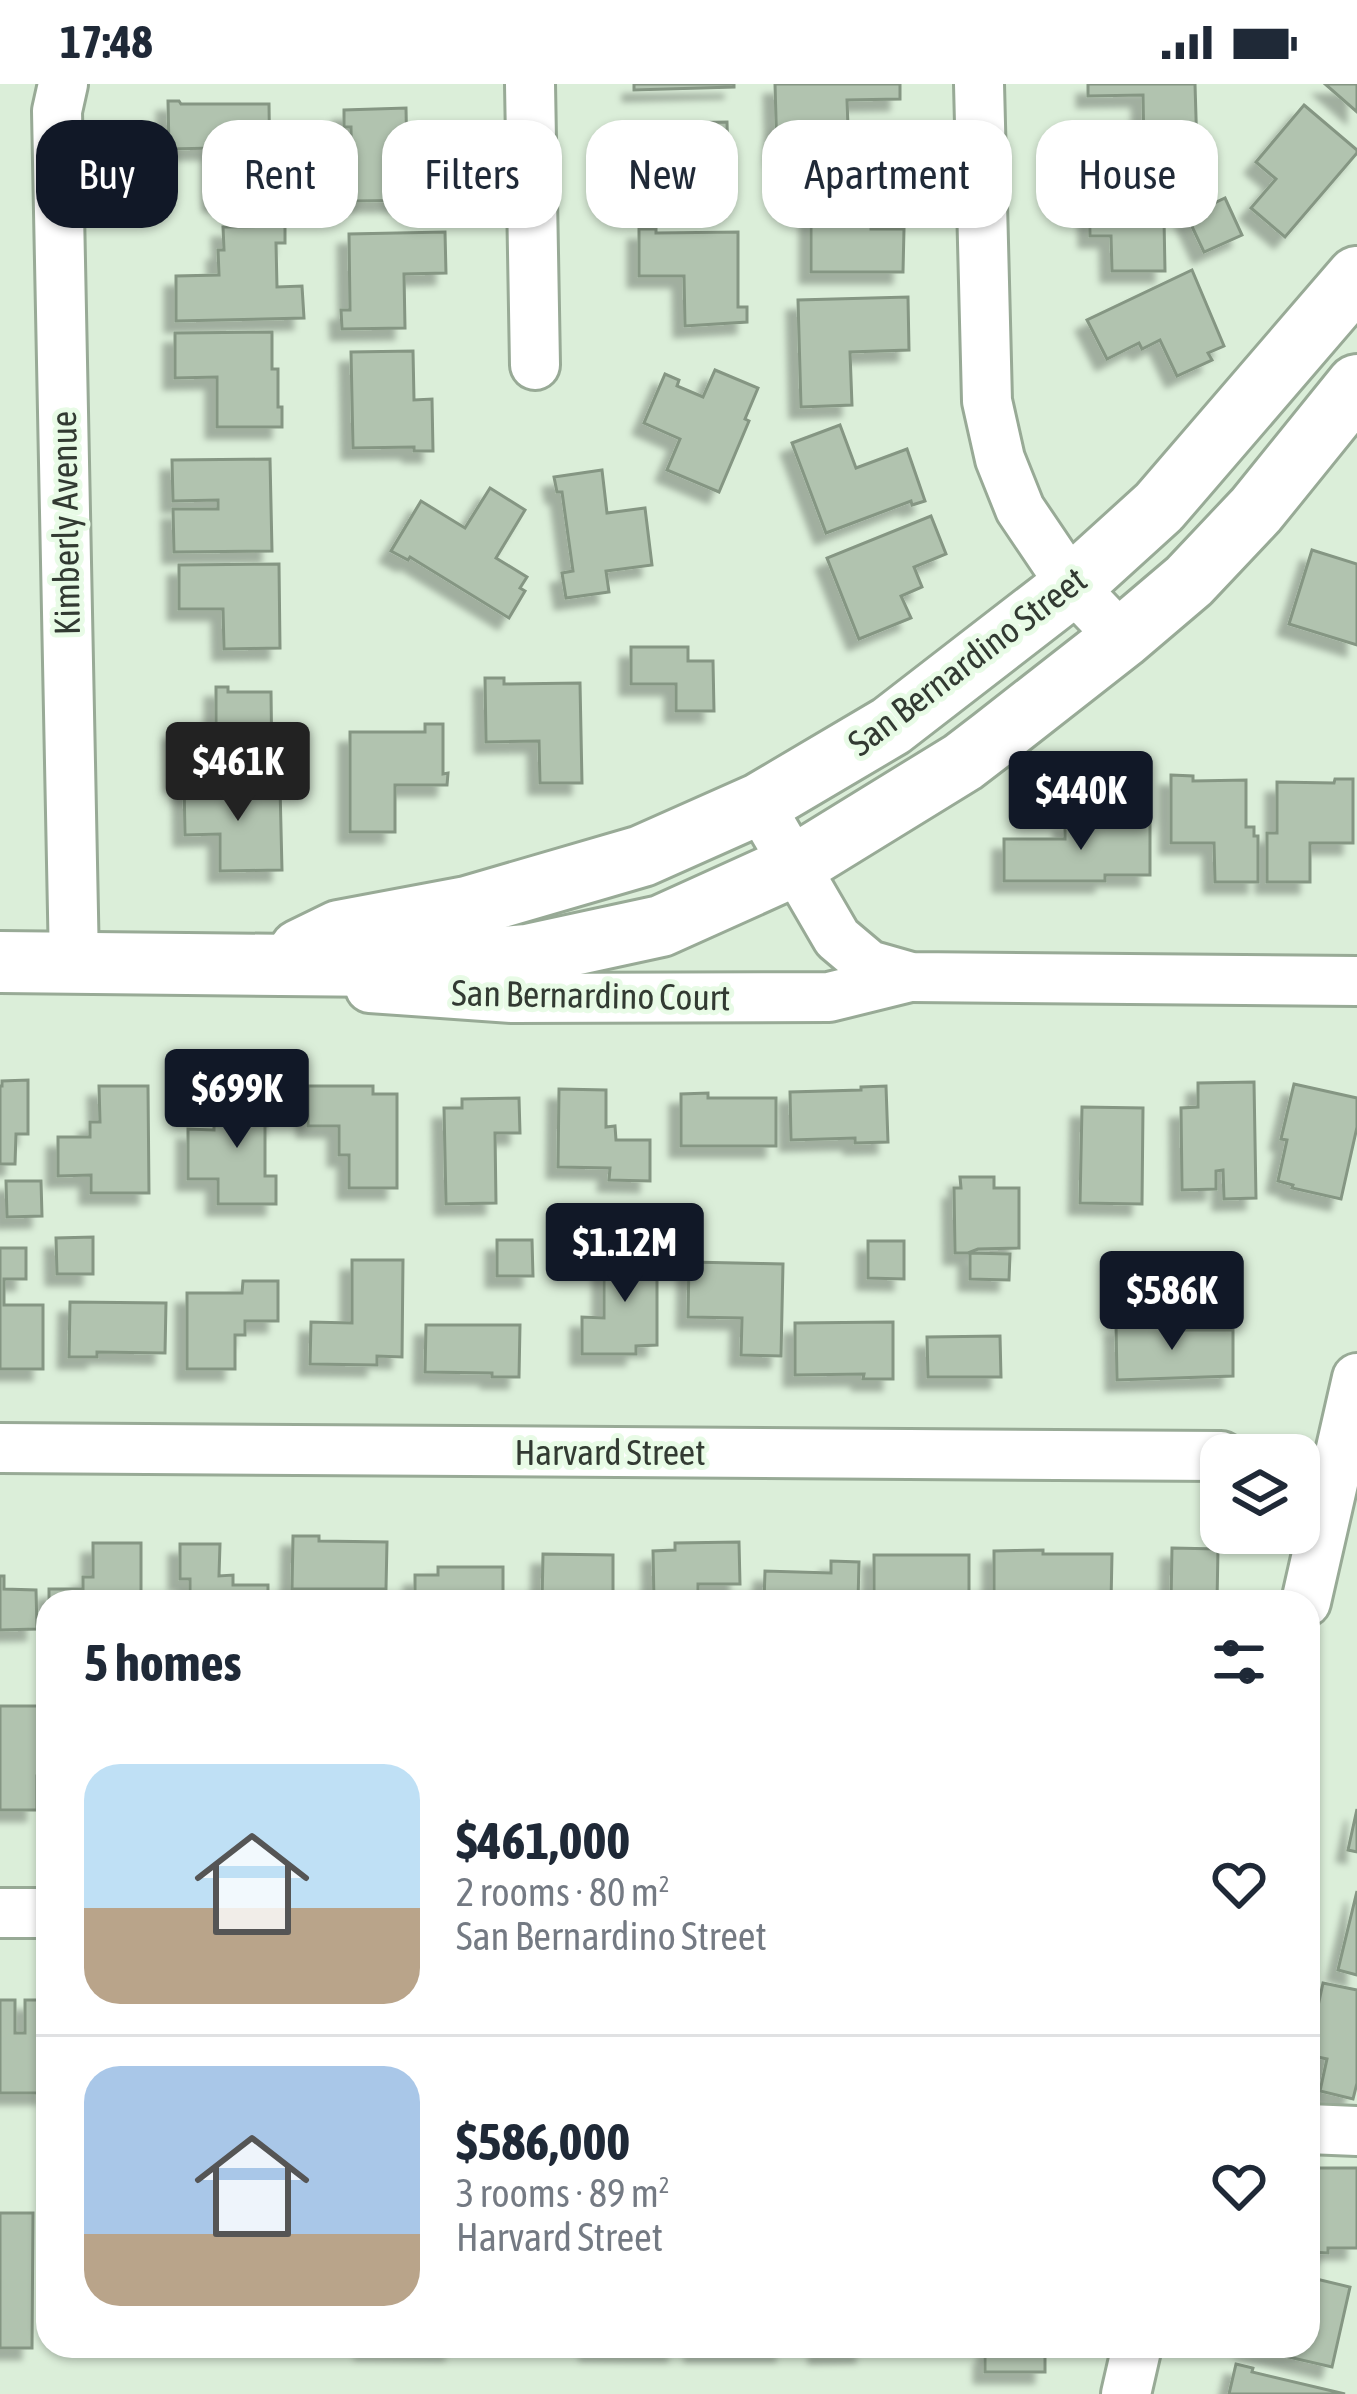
<!DOCTYPE html>
<html lang="en">
<head>
<meta charset="utf-8">
<style>
  body { margin:0; font-family:"Asap Condensed",sans-serif; background:#f6f6f7; color:#1f2937; height:100vh; display:flex; flex-direction:column; font-size:45px; white-space:nowrap }
  * { box-sizing:border-box; margin:0 }
  p { font-size:39px; color:#747a83 }
  .icon { flex:none; width:66px; height:66px; fill:none; stroke:currentColor; stroke-width:2; stroke-linecap:round; stroke-linejoin:round }
  .map { position:relative; flex:1; overflow:hidden }
  .side { position:absolute; left:36px; top:1506px; width:1284px; height:768px; display:flex; flex-direction:column; background:#fff; border-radius:36px; box-shadow:0 3px 9px #0004 }
  .side>* { flex:none }
  .banner { position:absolute; left:36px; top:36px; width:1287px; height:108px; display:flex; gap:24px }
  .tools { position:absolute; left:1200px; top:1350px; display:grid; gap:24px }
  .tools a { display:grid; place-items:center; width:120px; height:120px; border-radius:24px; background:#fff; box-shadow:0 3px 9px #0004; font-size:60px }
  .price { position:absolute; translate:-50% -102px; padding:0 27px; border-radius:12px; background:#111827; color:#fff; font-size:39px; line-height:78px; filter:drop-shadow(0 3px 6px #0008) }
  .price::after { content:''; position:absolute; left:50%; top:72px; width:36px; height:27px; margin-left:-18px; background:inherit; clip-path:polygon(0 0,100% 0,50% 100%) }
  .price.active { background:#222; color:#fff }
  ul { padding:0; list-style:none }
  li { display:flex; align-items:center; gap:36px; height:300px; padding:0 48px }
  li+li { border-top:3px solid #e0e1e3 }
  li span { display:grid; place-items:center; flex:none; width:336px; height:240px; border-radius:36px; color:#555 }
  li>.icon { margin-inline-start:auto }
  span .icon { width:144px; height:144px; fill:#fffc; stroke-width:1 }
  li b { font-size:51px }
  h2 { display:flex; justify-content:space-between; align-items:center; height:144px; padding:0 48px; font-size:51px }
  .chip { padding:0 42px; border-radius:36px; background:#fff; box-shadow:0 3px 9px #0004; font-size:42px; line-height:108px }
  .chip.active { background:#111827; color:#fff }
  .status { display:flex; justify-content:space-between; align-items:center; height:84px; padding:0 60px; background:#fff; direction:ltr }
  .status svg { height:33px; fill:currentColor }
  .map>svg:first-child { display:block }
</style>
</head>
<body>
<div class="status"><b>17:48</b><svg viewBox="0 0 49 12"><path d="M0 12V9h3v3zM5 12V6h3v6zM10 12V3h3v9zM15 12V0h3v12zM26 1h20v11H26zM47 4h2v5h-2z"/></svg></div>
<div class="map">
<svg width="1357" height="2310" viewBox="0 0 1357 2310">
  <defs>
    <filter id="shadow"><feDropShadow dx="-11" dy="11" stdDeviation="3" flood-color="#0004"/></filter>
  </defs>
  <rect width="100%" height="100%" fill="#dbeed9"/>
  <g fill="#b1c3af" stroke="#859683" stroke-width="3" filter="url(#shadow)">
    <polygon points="634,0 734,0 734,3 634,6"/>
    <polygon points="775,0 900,0 900,15 847,16 849,68 777,70"/>
    <polygon points="1088,0 1195,0 1197,66 1144,68 1143,11 1088,12"/>
    <polygon points="1325,0 1357,0 1357,28"/>
    <polygon points="168,17 179,17 181,20 269,20 270,92 279,92 279,111 228,112 228,116 214,116 214,64 169,65"/>
    <polygon points="1304,21 1357,66 1357,69 1285,153 1251,124 1276,95 1256,78"/>
    <polygon points="406,24 407,75 450,73 451,119 436,119 436,116 352,117 351,43 344,43 344,26"/>
    <polygon points="727,38 729,116 679,117 680,124 666,124 666,119 634,122 633,77 672,77 672,39"/>
    <polygon points="840,93 871,93 871,145 904,145 903,188 811,188 811,109 839,109"/>
    <polygon points="1168,101 1169,134 1164,135 1165,187 1112,187 1111,152 1090,152 1089,102"/>
    <polygon points="1225,114 1242,151 1204,168 1187,132"/>
    <polygon points="285,142 285,159 276,159 277,203 302,202 304,234 176,237 176,192 219,191 218,166 224,166 223,143"/>
    <polygon points="639,145 656,145 656,149 738,148 738,223 747,223 747,238 685,242 684,192 639,192"/>
    <polygon points="445,148 446,189 404,190 405,244 342,245 341,226 350,226 349,150"/>
    <polygon points="1192,186 1224,262 1208,269 1212,276 1177,292 1160,256 1142,265 1139,259 1107,275 1087,236"/>
    <polygon points="908,213 909,266 850,268 852,321 801,323 798,216"/>
    <polygon points="272,248 272,285 278,285 278,323 282,323 282,343 217,343 217,293 175,294 175,249"/>
    <polygon points="413,267 414,316 432,315 433,367 414,367 414,363 353,364 351,268"/>
    <polygon points="715,286 758,304 745,335 749,337 719,408 667,386 680,355 644,339 665,290 679,296 677,302 703,313"/>
    <polygon points="840,341 856,384 907,365 925,417 912,421 911,417 826,449 792,359"/>
    <polygon points="270,375 272,467 174,468 173,425 218,425 218,416 173,417 172,376"/>
    <polygon points="602,386 607,429 645,424 652,481 606,487 609,508 566,514 562,489 573,487 562,408 557,408 554,393"/>
    <polygon points="490,404 525,426 496,474 527,493 520,504 525,507 509,534 410,473 408,476 391,467 421,417 465,444"/>
    <polygon points="931,432 946,470 914,483 922,503 901,512 911,534 859,555 827,474"/>
    <polygon points="1312,466 1357,480 1357,561 1289,540"/>
    <polygon points="279,480 280,564 224,565 223,525 179,525 179,481"/>
    <polygon points="631,563 688,563 688,577 713,577 714,627 676,627 676,600 631,600"/>
    <polygon points="485,594 504,594 504,600 580,599 582,699 540,699 539,657 486,658"/>
    <polygon points="216,603 228,603 228,608 271,608 272,686 192,691 192,696 175,697 174,645 216,645"/>
    <polygon points="425,640 443,640 443,690 448,689 447,701 395,701 395,748 350,748 350,648 425,648"/>
    <polygon points="1171,691 1193,692 1193,697 1246,696 1246,743 1254,743 1254,752 1258,752 1258,798 1215,798 1214,759 1171,759"/>
    <polygon points="1335,695 1353,695 1353,759 1310,759 1310,798 1267,798 1267,749 1277,749 1277,698 1334,699"/>
    <polygon points="199,698 199,705 280,703 282,786 220,787 220,750 185,751 184,699"/>
    <polygon points="1065,737 1150,737 1150,791 1105,791 1105,797 1004,797 1004,755 1065,755"/>
    <polygon points="28,996 28,1050 16,1050 15,1080 0,1080 0,1002 2,1002 2,997"/>
    <polygon points="1254,998 1256,1114 1224,1115 1223,1086 1216,1087 1216,1105 1182,1106 1181,1024 1198,1023 1198,999"/>
    <polygon points="1294,1000 1357,1014 1357,1043 1341,1115 1292,1104 1293,1101 1278,1097 1287,1056 1281,1055"/>
    <polygon points="99,1002 148,1002 149,1109 91,1109 91,1091 58,1092 58,1053 90,1053 90,1038 100,1038"/>
    <polygon points="308,1002 373,1002 373,1010 397,1010 397,1104 349,1104 349,1071 339,1071 339,1042 308,1042"/>
    <polygon points="886,1002 888,1058 855,1059 855,1054 791,1056 790,1008 861,1006 861,1003"/>
    <polygon points="238,1005 276,1005 276,1041 265,1042 265,1092 276,1092 276,1120 218,1120 218,1095 188,1095 188,1045 214,1046 214,1037 238,1036"/>
    <polygon points="559,1005 606,1006 606,1043 615,1042 616,1056 650,1056 650,1097 609,1096 610,1084 558,1083"/>
    <polygon points="708,1009 708,1014 776,1014 776,1062 681,1062 681,1010"/>
    <polygon points="519,1014 520,1049 495,1049 496,1119 446,1120 444,1024 462,1024 462,1015"/>
    <polygon points="1082,1023 1143,1024 1142,1120 1080,1119"/>
    <polygon points="960,1093 994,1093 994,1104 1019,1104 1019,1164 978,1165 968,1169 955,1169 954,1104 961,1104"/>
    <polygon points="6,1097 41,1097 42,1132 7,1133"/>
    <polygon points="93,1153 93,1190 57,1190 56,1154"/>
    <polygon points="497,1156 532,1156 533,1192 497,1192"/>
    <polygon points="868,1157 904,1157 904,1195 868,1194"/>
    <polygon points="0,1164 26,1164 26,1195 4,1195 4,1221 43,1221 43,1285 0,1285"/>
    <polygon points="657,1165 657,1261 636,1262 636,1270 582,1270 582,1233 604,1234 604,1166"/>
    <polygon points="970,1169 1010,1170 1009,1196 970,1195"/>
    <polygon points="352,1176 403,1176 402,1273 377,1272 377,1281 310,1280 311,1238 352,1239"/>
    <polygon points="689,1178 783,1180 781,1272 741,1271 742,1234 688,1233"/>
    <polygon points="243,1197 278,1197 278,1237 245,1237 245,1251 235,1251 235,1285 187,1285 187,1209 242,1209"/>
    <polygon points="70,1218 166,1219 165,1269 97,1268 97,1273 69,1273"/>
    <polygon points="893,1238 893,1295 863,1295 864,1290 795,1291 795,1239"/>
    <polygon points="1169,1240 1170,1246 1233,1246 1233,1292 1117,1296 1116,1241"/>
    <polygon points="426,1241 520,1241 519,1293 492,1293 492,1289 425,1288"/>
    <polygon points="1000,1252 1001,1293 928,1293 927,1253"/>
    <polygon points="293,1452 319,1452 319,1457 387,1458 386,1505 292,1505"/>
    <polygon points="739,1458 740,1500 698,1500 698,1518 654,1518 653,1467 675,1466 675,1459"/>
    <polygon points="93,1459 141,1459 141,1518 49,1518 49,1505 83,1505 83,1493 93,1493"/>
    <polygon points="180,1460 220,1460 219,1492 233,1491 233,1501 268,1501 268,1518 190,1518 190,1495 180,1495"/>
    <polygon points="1172,1464 1218,1465 1217,1518 1171,1518"/>
    <polygon points="1043,1466 1043,1470 1112,1470 1111,1518 994,1518 994,1467"/>
    <polygon points="543,1470 613,1471 613,1518 542,1518"/>
    <rect x="874" y="1471" width="95" height="47"/>
    <polygon points="831,1477 859,1478 858,1518 764,1518 765,1487 831,1489"/>
    <polygon points="438,1483 503,1483 503,1518 415,1518 415,1491 438,1491"/>
    <polygon points="0,1492 4,1492 4,1505 36,1506 37,1545 0,1546"/>
    <polygon points="0,1622 41,1622 41,1692 37,1692 37,1726 0,1726"/>
    <polygon points="1357,1725 1357,1768 1348,1766"/>
    <polygon points="1357,1807 1357,1891 1338,1886"/>
    <polygon points="1323,1899 1357,1906 1357,1999 1353,2015 1320,2007 1327,1975 1308,1971 1308,1933 1311,1921 1318,1922"/>
    <polygon points="0,1916 15,1916 15,1949 25,1949 25,1916 48,1916 48,2009 0,2009"/>
    <polygon points="1308,2084 1357,2084 1357,2164 1328,2164 1328,2169 1310,2168"/>
    <polygon points="0,2129 33,2129 32,2264 0,2264"/>
    <polygon points="1308,2193 1350,2203 1332,2283 1245,2263 1308,2262"/>
    <polygon points="366,2262 455,2262 455,2265 366,2264"/>
    <polygon points="591,2262 678,2262 678,2266 591,2265"/>
    <rect x="696" y="2262" width="90" height="4"/>
    <polygon points="820,2262 866,2262 866,2267 820,2268"/>
    <polygon points="989,2262 1045,2262 1045,2288 985,2288 985,2270 989,2270"/>
    <polygon points="1236,2280 1253,2284 1252,2288 1345,2310 1229,2310"/>
  </g>
  <g fill="none" stroke-linecap="round" stroke-linejoin="round">
    <g stroke="#98aa96" stroke-width="54">
      <g id="minor">
        <polyline points="63,0 57,27 74,879"/>
        <polyline points="530,0 535,281"/>
        <polyline points="979,0 987,317 1000,375 1020,425 1072,502 1122,554"/>
        <polyline points="759,720 837,854 869,881 911,893 1357,897"/>
        <polyline points="370,904 512,914 829,913 910,893"/>
        <polyline points="0,1364 1221,1372"/>
        <polyline points="1306,1518 1357,1294"/>
        <polyline points="0,1829 48,1829"/>
        <polyline points="1308,2045 1357,2047"/>
        <polyline points="1126,2310 1137,2262"/>
      </g>
    </g>
    <g stroke="#98aa96" stroke-width="66">
      <g id="major">
        <polyline points="300,866 339,847 467,823 642,772 759,720 891,642 1072,502 1159,423 1357,193"/>
        <polyline points="0,878 387,882 527,871 661,842 794,782 963,678 993,655 1122,554 1189,497 1256,426 1357,301"/>
      </g>
    </g>
    <use href="#minor" stroke="#fff" stroke-width="48"/>
    <use href="#major" stroke="#fff" stroke-width="60"/>
  </g>
  <g text-anchor="middle" stroke-width="10" stroke-linejoin="round" paint-order="stroke">
    <g font-size="36" fill="#323a32" stroke="#e8fbe6">
      <text transform="translate(65 439) rotate(-91)" y="13">Kimberly Avenue</text>
      <text transform="translate(967 577) rotate(-37)" y="13">San Bernardino Street</text>
      <text transform="translate(591 911) rotate(1)" y="13">San Bernardino Court</text>
      <text x="610" y="1381">Harvard Street</text>
    </g>
  </g>
</svg>
<div class="tools">
<a><svg class="icon" aria-label="layers" viewBox="0 0 24 24"><path d="M12 4l9 5-9 5-9-5zM3 14l9 5 9-5"/></svg></a>
</div>
<b class="price active" style="left:238px;top:740px">$461K</b>
<b class="price" style="left:1081px;top:769px">$440K</b>
<b class="price" style="left:237px;top:1067px">$699K</b>
<b class="price" style="left:625px;top:1221px">$1.12M</b>
<b class="price" style="left:1172px;top:1269px">$586K</b>
<div class="banner">
<a class="chip active">Buy</a>
<a class="chip">Rent</a>
<a class="chip">Filters</a>
<a class="chip">New</a>
<a class="chip">Apartment</a>
<a class="chip">House</a>
</div>
<section class="side">
<h2>5 homes<svg class="icon" aria-label="filters" viewBox="0 0 24 24"><path d="M4 7h16M4 17h16"/><circle cx="9" cy="7" r="2"/><circle cx="15" cy="17" r="2"/></svg></h2>
<ul>
<li><span style="background:linear-gradient(#bfe0f5 60%,#b9a48a 0)"><svg class="icon" aria-label="home" viewBox="0 0 24 24"><path d="M3 11l9-7 9 7M6 9v11h12V9"/></svg></span><div><b>$461,000</b><p>2 rooms · 80 m²</p><p>San Bernardino Street</p></div><svg class="icon" aria-label="heart" viewBox="0 0 24 24"><path d="M12 20l-8-8c-3-5 5-10 8-4 3-6 11-1 8 4z"/></svg></li>
<li><span style="background:linear-gradient(#a9c7e8 70%,#b9a48a 0)"><svg class="icon" aria-label="home" viewBox="0 0 24 24"><path d="M3 11l9-7 9 7M6 9v11h12V9"/></svg></span><div><b>$586,000</b><p>3 rooms · 89 m²</p><p>Harvard Street</p></div><svg class="icon" aria-label="heart" viewBox="0 0 24 24"><path d="M12 20l-8-8c-3-5 5-10 8-4 3-6 11-1 8 4z"/></svg></li>
</ul>
</section>
</div>
</body>
</html>
